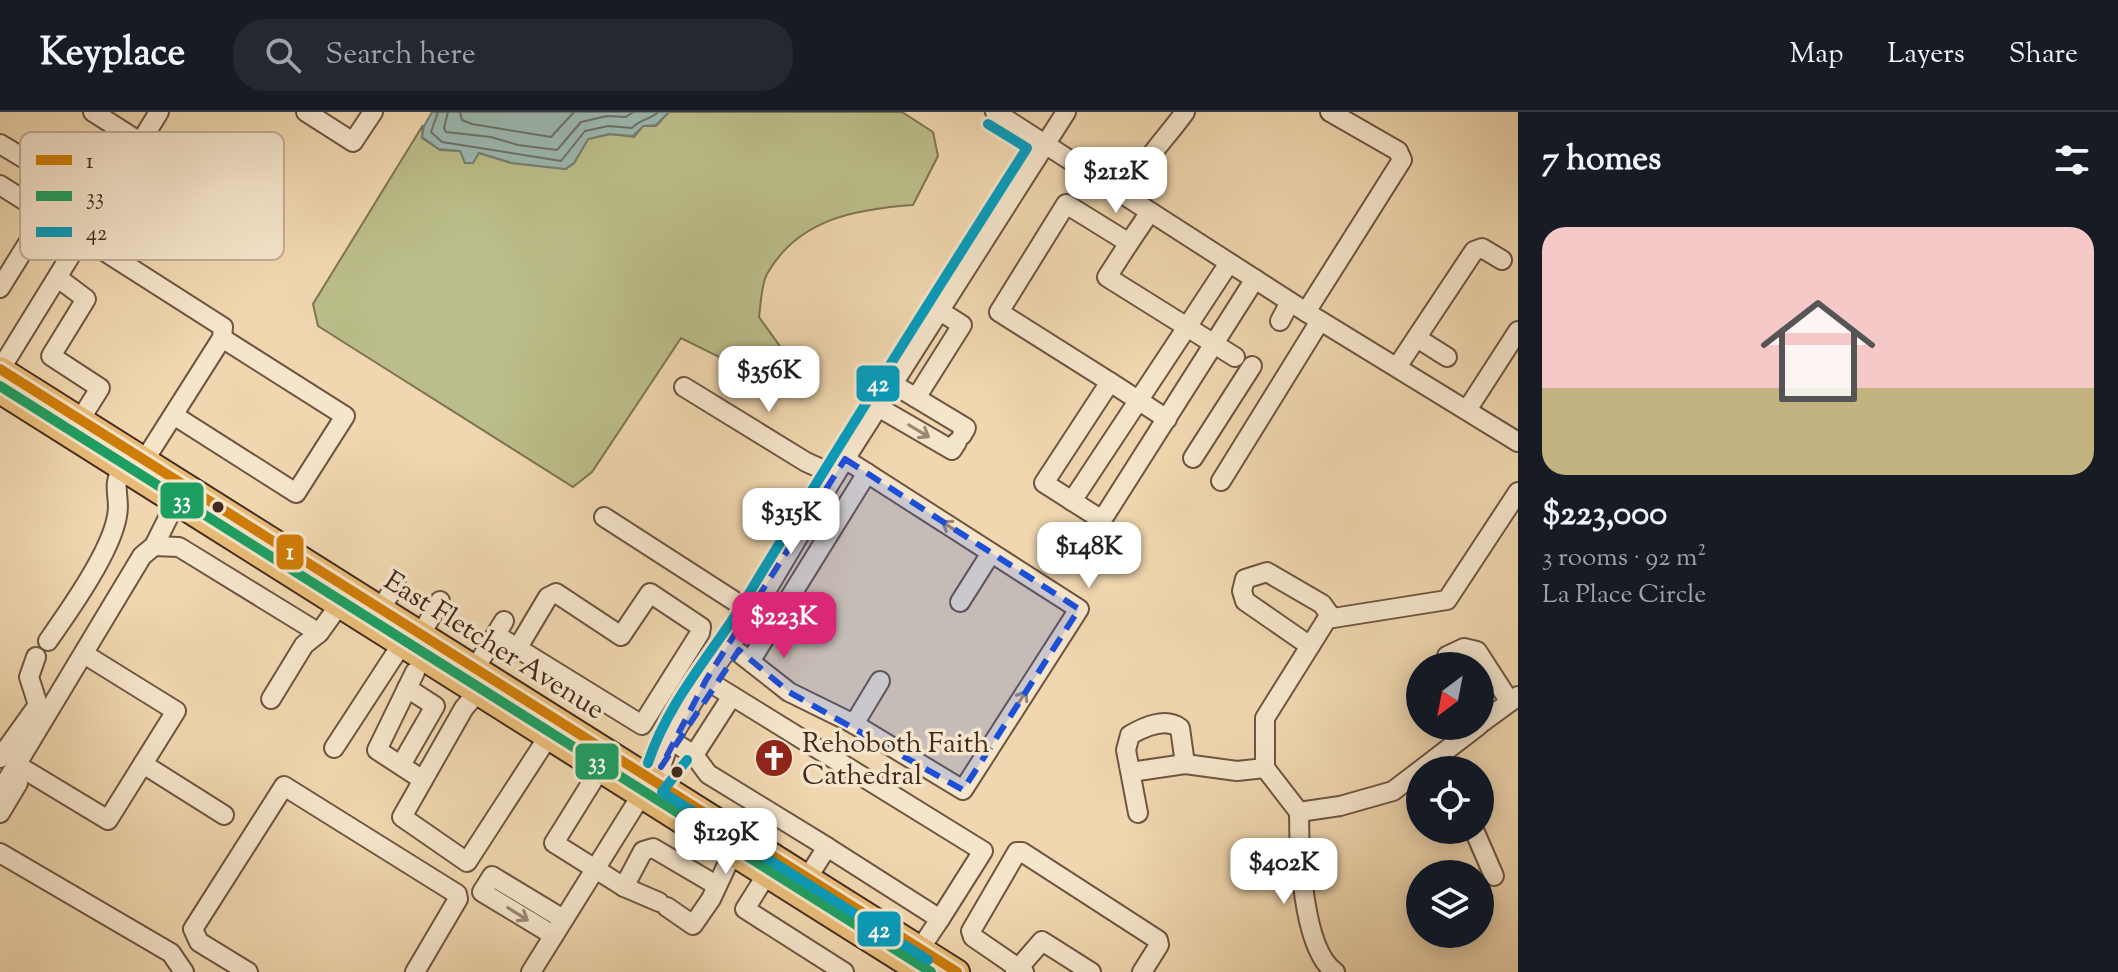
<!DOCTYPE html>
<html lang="en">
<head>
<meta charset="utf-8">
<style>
  body { margin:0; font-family:"Sorts Mill Goudy",serif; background:#242831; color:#f1f3f6; height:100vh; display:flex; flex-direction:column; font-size:30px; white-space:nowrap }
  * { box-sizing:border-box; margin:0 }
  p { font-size:26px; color:#9ea1a6 }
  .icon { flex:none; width:44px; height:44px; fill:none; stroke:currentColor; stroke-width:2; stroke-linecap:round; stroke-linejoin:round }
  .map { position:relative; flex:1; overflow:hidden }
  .drawer { display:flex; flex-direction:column; background:#171b24; width:600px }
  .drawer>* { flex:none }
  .needle { width:52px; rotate:212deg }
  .controls { position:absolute; left:1406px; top:540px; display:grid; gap:16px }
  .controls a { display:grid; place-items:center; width:88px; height:88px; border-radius:50%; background:#171b24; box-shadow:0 4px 20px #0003; font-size:40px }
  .price { position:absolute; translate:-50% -68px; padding:0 18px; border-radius:16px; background:#fff; color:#222; font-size:26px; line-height:52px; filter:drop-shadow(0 2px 4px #0008) }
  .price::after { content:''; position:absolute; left:50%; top:48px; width:24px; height:18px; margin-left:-12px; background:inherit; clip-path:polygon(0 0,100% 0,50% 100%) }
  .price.current { background:#db2777; color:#fff }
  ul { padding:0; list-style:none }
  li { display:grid; align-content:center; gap:16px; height:424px; padding:0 24px }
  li+li { border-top:2px solid #363941 }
  li span { display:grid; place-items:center; height:248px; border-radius:24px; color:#555 }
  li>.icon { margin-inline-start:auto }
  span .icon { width:144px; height:144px; fill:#fffc; stroke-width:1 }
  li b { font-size:34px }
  h2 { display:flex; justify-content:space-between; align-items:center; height:96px; padding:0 24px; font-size:34px }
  header { display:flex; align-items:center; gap:48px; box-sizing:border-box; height:112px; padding:0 40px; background:#171b24; border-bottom:2px solid #363941 }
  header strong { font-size:38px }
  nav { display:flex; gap:44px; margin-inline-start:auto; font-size:28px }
  .search { width:560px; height:72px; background:#242831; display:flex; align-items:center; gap:20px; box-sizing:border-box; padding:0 28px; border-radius:32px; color:#9ea1a6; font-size:30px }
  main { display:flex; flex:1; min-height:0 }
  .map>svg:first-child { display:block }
</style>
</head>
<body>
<header>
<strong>Keyplace</strong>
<div class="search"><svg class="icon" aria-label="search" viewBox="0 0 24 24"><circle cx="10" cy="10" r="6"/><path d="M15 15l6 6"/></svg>Search here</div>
<nav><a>Map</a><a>Layers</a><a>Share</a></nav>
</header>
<main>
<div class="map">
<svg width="1518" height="860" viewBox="0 0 1518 860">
  <rect width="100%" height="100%" fill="#f0d7af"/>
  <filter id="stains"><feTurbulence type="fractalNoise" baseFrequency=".0025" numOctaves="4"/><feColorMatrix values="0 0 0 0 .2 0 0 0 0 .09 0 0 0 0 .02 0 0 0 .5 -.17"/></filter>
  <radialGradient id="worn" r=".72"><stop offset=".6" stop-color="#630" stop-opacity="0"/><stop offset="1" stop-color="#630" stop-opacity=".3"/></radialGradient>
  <path fill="#bbbe8a" stroke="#7e7454" stroke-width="2" d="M669 0H902L933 20 938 44 913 93C856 97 798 107 767 162 761 173 761 192 759 205L795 255 792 271 780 275 681 226 592 360 573 375 318 214 313 192 423 13 422 26 440 38 461 39 465 51H472L479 41 511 51 566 57 574 51 588 27 611 22 634 25 643 14H656Z"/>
  <polygon fill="#9bb8b0" stroke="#777f76" stroke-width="2" points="432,0 669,0 656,13 643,14 633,24 609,22 588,27 574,51 565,57 512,51 479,41 473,51 465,51 460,39 439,37 422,25 424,14"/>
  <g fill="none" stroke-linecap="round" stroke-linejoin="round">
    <g stroke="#6e7167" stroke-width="2">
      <path d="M438 0 431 20 442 30 561 49 585 19 608 14 632 16C640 7 650 8 658 0"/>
      <polyline points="448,0 444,16 446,20 491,25 518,33 557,38 581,10 607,4 626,5 633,0"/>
      <polyline points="460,0 462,8 472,12 551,25 574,0"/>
    </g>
    <g stroke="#6e5542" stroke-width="22">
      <g id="minor">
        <polyline points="93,0 140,30"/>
        <polyline points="306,0 353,30 373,0"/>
        <polyline points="995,0 1306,200 1518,330"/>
        <polyline points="0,32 102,93"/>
        <path d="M1154 44 1141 73 1128 85C1138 53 1165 28 1185 0"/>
        <polyline points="0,73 46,102"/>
        <polyline points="1129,131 1150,100"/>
        <polyline points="1229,151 1187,215 1107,165 1129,131 1066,92 999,200 1110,270 1044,371 1102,408 1255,167"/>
        <polyline points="58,166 86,187 51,244 100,276 80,308"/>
        <polyline points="0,176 46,102 223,215 222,226 144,349"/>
        <polyline points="1306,200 1402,48 1398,39 1330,0"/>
        <polyline points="1280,209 1290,190"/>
        <polyline points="1417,226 1447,245"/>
        <polyline points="1397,255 1474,139 1482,136 1502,148"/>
        <polyline points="0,258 159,0"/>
        <polyline points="1110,270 1167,307"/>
        <polyline points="893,272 966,316 962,323"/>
        <polyline points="684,275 806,350 835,363"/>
        <polyline points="916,286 962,213 940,199"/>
        <polyline points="878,295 952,338 957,330"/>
        <polyline points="1467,298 1518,219"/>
        <polyline points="175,304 296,381 345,304 222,226"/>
        <polyline points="1193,346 1252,254"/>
        <polyline points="1221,369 1320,209"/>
        <polyline points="1072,389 1187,215 1235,245"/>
        <polyline points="604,405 753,501"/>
        <polyline points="154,434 179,435 319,521 340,492"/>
        <polyline points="960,490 991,441"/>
        <polyline points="374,506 396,473"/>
        <polyline points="496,523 642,613 700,521 701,515 650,481 621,524 556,481 548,485 517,537"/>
        <path d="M48 529C69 499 111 440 117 404 121 385 111 375 122 357"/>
        <polyline points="416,531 440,489"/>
        <polyline points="1310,534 1245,489 1242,479 1245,467 1267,460 1322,492 1332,506"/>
        <polyline points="738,540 789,580 854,612 963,678 1079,497 845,347"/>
        <polyline points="1447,544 1464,536 1477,539 1510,590"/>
        <polyline points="751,548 867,361"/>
        <polyline points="476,555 504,509"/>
        <polyline points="415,560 377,638 423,668"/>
        <polyline points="716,574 983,739 940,807"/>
        <polyline points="478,580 464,596 402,705 467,750 548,625"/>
        <polyline points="271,587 304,533 319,521"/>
        <polyline points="854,612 880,569"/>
        <polyline points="1480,612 1518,584"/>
        <polyline points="1478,614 1393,679 1340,694 1299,700 1265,656 1265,606 1327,507 1447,488 1518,380"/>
        <polyline points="680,634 694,643 708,662 827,735 808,765"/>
        <polyline points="334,636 407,524"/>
        <polyline points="694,643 732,584"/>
        <polyline points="0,646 38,593 29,565 36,545"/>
        <polyline points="143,652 224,703"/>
        <polyline points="17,653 108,708 176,599 84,542"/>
        <polyline points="401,653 435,594 407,576"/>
        <polyline points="661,655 670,628 706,568 753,501 835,363 1066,0"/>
        <polyline points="600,657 554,731 624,775 659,790"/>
        <polyline points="1131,660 1185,652"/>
        <polyline points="0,680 142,444 154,434 176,390"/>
        <path d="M1299 700C1299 738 1302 837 1335 860"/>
        <polyline points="0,701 18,671"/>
        <path d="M1138 701 1126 638 1130 623C1144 615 1165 605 1180 616L1185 652 1237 659 1265 656"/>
        <polyline points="1474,718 1494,764"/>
        <polyline points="827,735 940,807 914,846"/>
        <polyline points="0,741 171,841 184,860"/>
        <polyline points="767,762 745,797 844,860"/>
        <polyline points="624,775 643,739 653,736 716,773"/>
        <polyline points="667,795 693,813 711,787 733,740"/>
        <polyline points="553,823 482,780 492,764 563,807"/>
        <polyline points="248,860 199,830 193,817 284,674 457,782 458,787 415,860"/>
        <polyline points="531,860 647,674"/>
        <polyline points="1015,860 1042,829 1091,860"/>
        <polyline points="1024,860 973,825 971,819 1017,740 1022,740 1158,828 1159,833 1142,860"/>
      </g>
    </g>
    <g stroke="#422a1e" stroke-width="28">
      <g id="major">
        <polyline points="0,257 957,860"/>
        <polyline points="0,279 921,860"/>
      </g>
    </g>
    <use href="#minor" stroke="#f5e5cb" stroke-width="18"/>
    <use href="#major" stroke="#e8bc78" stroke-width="24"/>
    <g stroke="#f5e5cb" stroke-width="16">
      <polyline id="bus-1" points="0,257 957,860"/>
    </g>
    <g stroke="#f5e5cb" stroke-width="16">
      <polyline id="bus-2" points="0,274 931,860"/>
    </g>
    <g stroke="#f5e5cb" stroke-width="16">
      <g id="bus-3">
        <polyline points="687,648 662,680 928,848"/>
        <path d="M648 651C668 590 711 543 744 490 836 337 931 187 1027 36L988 12"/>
      </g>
    </g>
    <use href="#bus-1" stroke="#d07d08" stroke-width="10"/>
    <use href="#bus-2" stroke="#1e9f62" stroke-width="10"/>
    <use href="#bus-3" stroke="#079cbc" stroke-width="10"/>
  </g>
  <defs><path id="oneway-shaft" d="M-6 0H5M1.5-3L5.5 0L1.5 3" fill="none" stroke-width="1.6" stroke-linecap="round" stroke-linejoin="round" transform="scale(2)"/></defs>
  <g stroke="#9c8874">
    <use href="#oneway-shaft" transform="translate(919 319) rotate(31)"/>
    <use href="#oneway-shaft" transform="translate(952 416) rotate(-147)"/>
    <use href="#oneway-shaft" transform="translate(1020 589) rotate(-58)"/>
    <use href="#oneway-shaft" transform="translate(518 802) rotate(32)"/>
  </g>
  <path fill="#1d4ed8" fill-opacity="0.2" stroke="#1d4ed8" stroke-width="6" stroke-dasharray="16 10" stroke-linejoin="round" d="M845 347 1079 497 963 678 789 580 739 538 661 655 706 568Z"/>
  <defs>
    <g id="church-disc" transform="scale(2)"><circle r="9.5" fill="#8f2418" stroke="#f5e5cb"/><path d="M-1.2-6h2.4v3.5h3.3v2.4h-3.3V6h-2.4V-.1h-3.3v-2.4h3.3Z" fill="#fff"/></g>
  </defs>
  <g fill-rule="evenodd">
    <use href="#church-disc" x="774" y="646"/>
  </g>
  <g fill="#422a1e" stroke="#f5e5cb" stroke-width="3">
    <circle cx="218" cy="395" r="7"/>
    <circle cx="677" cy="660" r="7"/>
  </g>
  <g text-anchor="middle" stroke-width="7" stroke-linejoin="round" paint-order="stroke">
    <g font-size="28" fill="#422a1e" stroke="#f5e5cb">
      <text transform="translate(495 532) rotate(32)" y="10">East Fletcher Avenue</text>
    </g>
    <g font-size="28" fill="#422a1e" stroke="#f5e5cb" text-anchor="start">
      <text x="802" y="640">Rehoboth Faith<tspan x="802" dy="32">Cathedral</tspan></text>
    </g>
  </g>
  <rect x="20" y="20" width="264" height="128" rx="12" fill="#f5e5cb" stroke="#bfad97" stroke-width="2"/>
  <rect x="36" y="43" width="36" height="10" fill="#d07d08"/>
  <rect x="36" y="79" width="36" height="10" fill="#1e9f62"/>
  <rect x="36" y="115" width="36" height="10" fill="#079cbc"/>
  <g font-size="22" fill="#422a1e">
    <text x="86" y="56">1</text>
    <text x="86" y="92">33</text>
    <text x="86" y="128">42</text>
  </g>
  <g stroke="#f5e5cb" stroke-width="3">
    <rect x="855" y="252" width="46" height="39" rx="8" fill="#079cbc"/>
    <rect x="159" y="369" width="46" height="39" rx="8" fill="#1e9f62"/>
    <rect x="275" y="421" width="30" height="38" rx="8" fill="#d07d08"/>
    <rect x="574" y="630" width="46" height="39" rx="8" fill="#1e9f62"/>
    <rect x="856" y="798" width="46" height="38" rx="8" fill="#079cbc"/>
  </g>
  <g font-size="22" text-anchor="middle" font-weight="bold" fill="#fff">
    <text x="878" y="279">42</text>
    <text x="182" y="396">33</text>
    <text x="290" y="447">1</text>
    <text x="597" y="657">33</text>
    <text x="879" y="825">42</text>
  </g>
  <rect width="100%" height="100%" filter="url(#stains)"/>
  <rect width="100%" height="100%" fill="url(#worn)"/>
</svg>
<div class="controls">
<a><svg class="needle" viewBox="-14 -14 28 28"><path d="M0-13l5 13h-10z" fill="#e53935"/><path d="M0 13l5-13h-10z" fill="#9ea1a6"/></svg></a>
<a><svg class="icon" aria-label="locate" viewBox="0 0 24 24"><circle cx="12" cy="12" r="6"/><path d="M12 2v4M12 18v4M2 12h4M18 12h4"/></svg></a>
<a><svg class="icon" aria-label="layers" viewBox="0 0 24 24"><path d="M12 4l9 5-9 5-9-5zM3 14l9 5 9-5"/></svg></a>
</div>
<b class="price" style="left:1116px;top:103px">$212K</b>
<b class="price" style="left:769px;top:302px">$356K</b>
<b class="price" style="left:791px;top:444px">$315K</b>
<b class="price" style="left:1089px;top:478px">$148K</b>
<b class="price current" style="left:784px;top:548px">$223K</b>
<b class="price" style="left:726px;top:764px">$129K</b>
<b class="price" style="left:1284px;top:794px">$402K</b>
</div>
<section class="drawer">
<h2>7 homes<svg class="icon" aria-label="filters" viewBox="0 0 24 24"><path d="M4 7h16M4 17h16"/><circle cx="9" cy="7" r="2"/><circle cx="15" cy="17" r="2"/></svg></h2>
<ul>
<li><span style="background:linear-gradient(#f6c9c9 65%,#c2b280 0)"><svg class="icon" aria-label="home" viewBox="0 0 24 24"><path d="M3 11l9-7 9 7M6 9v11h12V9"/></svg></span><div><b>$223,000</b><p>3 rooms · 92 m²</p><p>La Place Circle</p></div></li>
</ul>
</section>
</main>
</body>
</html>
